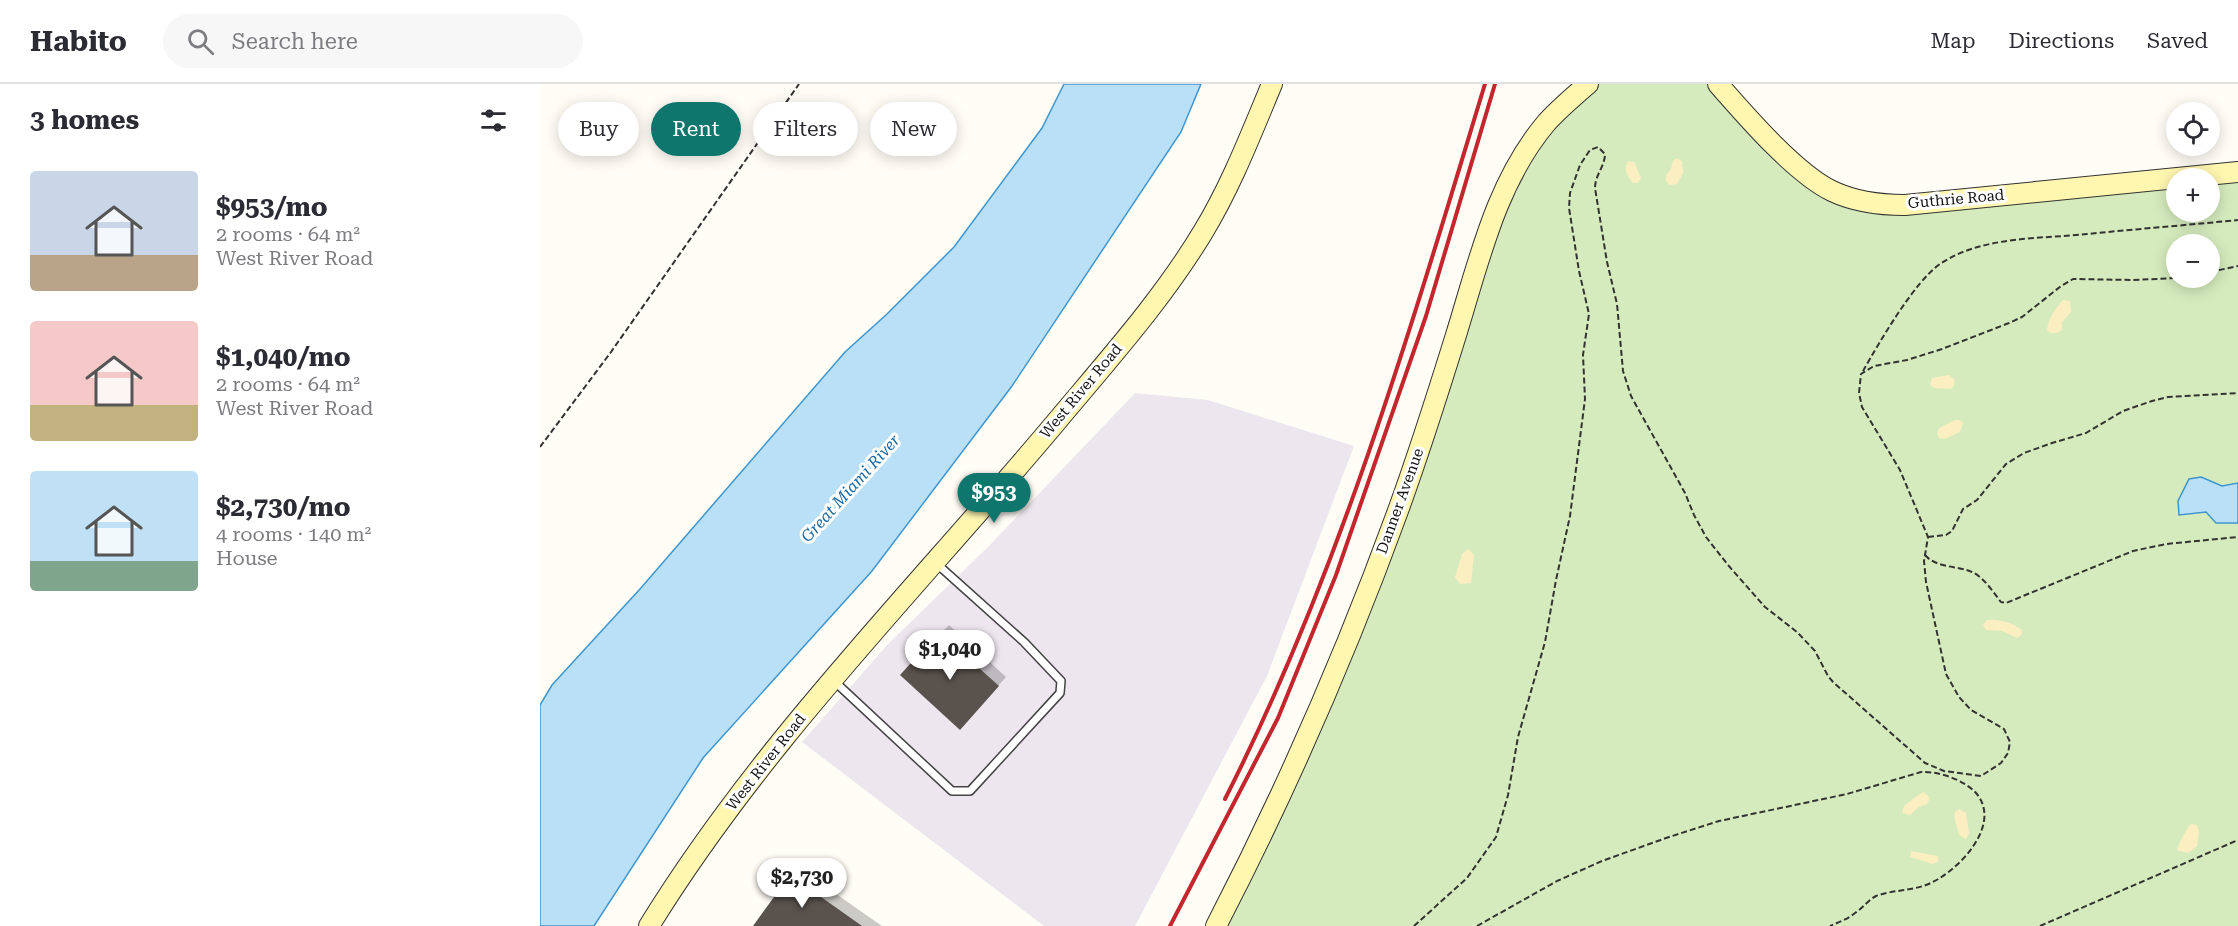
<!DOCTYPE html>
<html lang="en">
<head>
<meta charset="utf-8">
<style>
  body { margin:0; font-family:"Roboto Serif",serif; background:#f7f7f7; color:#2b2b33; height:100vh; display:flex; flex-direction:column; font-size:22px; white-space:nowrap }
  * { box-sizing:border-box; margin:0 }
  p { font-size:20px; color:#7c7c81 }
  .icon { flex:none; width:33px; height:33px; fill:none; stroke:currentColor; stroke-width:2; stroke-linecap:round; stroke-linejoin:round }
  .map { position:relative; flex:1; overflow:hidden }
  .side { display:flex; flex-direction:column; background:#fff; width:540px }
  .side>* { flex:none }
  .top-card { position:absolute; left:18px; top:18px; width:570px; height:54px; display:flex; gap:12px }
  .tools { position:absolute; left:1626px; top:18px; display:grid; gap:12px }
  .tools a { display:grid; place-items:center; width:54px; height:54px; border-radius:50%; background:#fff; box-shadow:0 3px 15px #0003; font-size:30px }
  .price { position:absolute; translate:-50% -51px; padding:0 14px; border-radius:21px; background:#fff; color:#222; font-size:20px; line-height:39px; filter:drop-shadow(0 2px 3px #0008) }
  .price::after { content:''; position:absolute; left:50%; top:36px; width:18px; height:14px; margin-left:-9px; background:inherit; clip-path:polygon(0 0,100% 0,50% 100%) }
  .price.on { background:#0f766e; color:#fff }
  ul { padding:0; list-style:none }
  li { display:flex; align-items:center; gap:18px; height:150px; padding:0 30px }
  li span { display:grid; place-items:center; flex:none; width:168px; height:120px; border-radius:6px; color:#555 }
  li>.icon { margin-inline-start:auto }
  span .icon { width:72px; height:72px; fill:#fffc; stroke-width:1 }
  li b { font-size:26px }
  h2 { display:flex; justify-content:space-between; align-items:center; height:72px; padding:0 30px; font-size:26px }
  .tag { padding:0 21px; border-radius:27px; background:#fff; box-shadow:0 3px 15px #0003; font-size:21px; line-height:54px }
  .tag.on { background:#0f766e; color:#fff }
  header { display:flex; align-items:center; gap:36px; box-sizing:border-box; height:84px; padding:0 30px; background:#fff; border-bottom:2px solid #e1e1e2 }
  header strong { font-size:28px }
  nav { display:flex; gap:33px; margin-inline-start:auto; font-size:21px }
  .search { width:420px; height:54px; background:#f7f7f7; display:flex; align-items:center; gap:15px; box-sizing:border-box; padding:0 21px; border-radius:33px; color:#7c7c81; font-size:22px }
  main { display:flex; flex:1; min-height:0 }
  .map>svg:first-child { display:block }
</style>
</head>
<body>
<header>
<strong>Habito</strong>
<div class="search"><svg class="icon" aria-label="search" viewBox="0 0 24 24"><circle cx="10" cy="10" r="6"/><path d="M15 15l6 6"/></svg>Search here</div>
<nav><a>Map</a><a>Directions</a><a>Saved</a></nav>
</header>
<main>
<section class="side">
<h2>3 homes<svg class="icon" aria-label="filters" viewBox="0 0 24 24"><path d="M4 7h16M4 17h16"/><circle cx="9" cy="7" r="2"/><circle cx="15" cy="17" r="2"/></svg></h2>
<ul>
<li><span style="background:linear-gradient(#c9d6e8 70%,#b9a48a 0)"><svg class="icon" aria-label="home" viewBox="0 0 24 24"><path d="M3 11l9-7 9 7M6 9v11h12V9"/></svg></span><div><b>$953/mo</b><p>2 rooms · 64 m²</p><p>West River Road</p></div></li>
<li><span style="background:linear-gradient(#f6c9c9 70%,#c2b280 0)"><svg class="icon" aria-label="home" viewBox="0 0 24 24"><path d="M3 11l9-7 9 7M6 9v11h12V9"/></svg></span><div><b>$1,040/mo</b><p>2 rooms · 64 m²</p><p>West River Road</p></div></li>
<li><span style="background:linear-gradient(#bfe0f5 75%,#7fa58c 0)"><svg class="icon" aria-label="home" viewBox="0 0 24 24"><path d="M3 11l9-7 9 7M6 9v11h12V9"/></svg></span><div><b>$2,730/mo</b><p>4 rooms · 140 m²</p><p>House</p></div></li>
</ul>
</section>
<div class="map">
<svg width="1698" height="842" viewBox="0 0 1698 842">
  <rect width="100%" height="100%" fill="#fffdf5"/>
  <polygon fill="#eee6ef" points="595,309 668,316 814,362 727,592 595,842 504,842 262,658 348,560 449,462"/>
  <path fill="#d5ebbd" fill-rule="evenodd" d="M1048 0H1178L1242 68 1325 118 1698 88V842H676L763 661 963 110ZM1636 94H1670V128H1636ZM1636 160H1670V194H1636Z"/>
  <g fill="#fbeec1">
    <polygon points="1136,74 1142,77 1143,89 1137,100 1129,101 1126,97 1126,91 1131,85 1133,77"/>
    <path d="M1088 77 1094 78 1101 94 1098 99H1093C1087 92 1083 85 1088 77Z"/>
    <path d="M1523 216 1530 217 1531 228 1522 238V246L1517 249H1510L1507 246C1509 233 1515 225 1523 216Z"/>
    <polygon points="1409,291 1415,296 1414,302 1411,305 1394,304 1390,301 1392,294"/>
    <polygon points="1415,336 1420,336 1423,339 1420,348 1405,355 1399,354 1397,349 1399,344"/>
    <polygon points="928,465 934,471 931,499 920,500 915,493 922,470"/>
    <path d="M1447 536C1459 535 1473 539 1482 546V550L1477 554 1462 547 1446 546 1443 541Z"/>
    <path d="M1384 708 1390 714 1387 720 1379 723 1370 731 1362 729 1364 722C1370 718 1379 709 1384 708Z"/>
    <path d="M1419 725 1426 729 1429 749 1426 755 1419 751C1418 744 1413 735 1415 728Z"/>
    <path d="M1651 740 1657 741 1659 749 1657 762 1648 769 1637 766C1638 761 1647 743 1651 740Z"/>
    <polygon points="1371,767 1398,772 1399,777 1393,780 1370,773"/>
  </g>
  <g fill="#b9e0f7" stroke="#3f96cf" stroke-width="1.5">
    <polygon points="524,0 661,0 641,48 472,302 332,487 163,674 54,842 0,842 0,621 12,601 100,505 305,268 347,230 414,163 502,44"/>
    <polygon points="1661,393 1682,402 1698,399 1698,439 1676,439 1666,428 1639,431 1638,417 1649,395"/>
  </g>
  <g fill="#0003">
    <polygon points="409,541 466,593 428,636 362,591"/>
    <polygon points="259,784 342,842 215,842 251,792"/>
  </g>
  <g fill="#5a524d">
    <polygon points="399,548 459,602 420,646 360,591"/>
    <polygon points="250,791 322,842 213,842"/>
  </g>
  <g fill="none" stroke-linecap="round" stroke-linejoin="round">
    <g stroke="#444" stroke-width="10">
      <polyline id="lane" points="293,596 412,707 430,707 520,609 521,597 484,558 397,480"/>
    </g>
    <g stroke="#333" stroke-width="22">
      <g id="secondary">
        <path d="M1178 0C1206 32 1255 89 1292 107 1315 118 1340 121 1365 121L1698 88"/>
        <path d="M109 842C223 657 378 503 517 337 568 276 622 216 663 148 691 102 711 50 732 0"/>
        <path d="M676 842C746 707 807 567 859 424 880 366 898 309 916 251 939 177 956 98 1007 38 1020 24 1034 12 1048 0"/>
      </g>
    </g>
    <g stroke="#333" stroke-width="2" stroke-dasharray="6 3" stroke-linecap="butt">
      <polyline points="1670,188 1698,182"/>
      <path d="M1323 287C1339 259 1374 198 1400 180 1441 152 1500 155 1547 150 1597 145 1648 141 1698 136"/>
      <polyline points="0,363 71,268 259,0"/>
      <polyline points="1388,453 1406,451 1412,447 1423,425 1437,416 1466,380 1484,369 1512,359 1546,349 1583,327 1612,317 1628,313 1698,309"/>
      <path d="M1385 471C1397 485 1419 481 1434 489 1445 495 1453 508 1461 518L1466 519 1593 467 1626 460 1698 453"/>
      <path d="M874 842 927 794 956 753 968 711 978 653 1005 558 1016 496 1030 432 1045 315 1043 271 1049 230 1039 187 1029 124 1030 109 1040 81 1050 66 1058 63 1065 70C1065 82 1055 91 1055 104L1067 178 1077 220 1083 287 1091 312 1145 409 1154 431 1166 453 1188 481 1225 523 1257 548 1275 567 1288 592 1293 598 1385 679 1404 687 1441 692 1461 679 1468 669 1470 658 1464 645 1431 626 1419 613 1406 590 1386 498 1384 477 1388 453 1360 386 1322 323 1319 309 1321 290 1334 282 1367 276 1402 265 1469 239 1482 233 1521 202 1533 195 1593 196 1637 194"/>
      <path d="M937 842 1017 797 1062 777 1126 754 1179 737 1307 710 1381 688C1399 687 1424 696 1436 709 1464 741 1416 790 1386 801 1370 807 1352 806 1336 812 1328 816 1323 824 1315 829 1308 835 1299 838 1290 842"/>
      <polyline points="1500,842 1698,756"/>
    </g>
    <use href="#lane" stroke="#fff" stroke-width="7"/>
    <use href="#secondary" stroke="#fff6b0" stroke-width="20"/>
    <g stroke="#c4262e" stroke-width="4">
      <path d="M685 715C800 488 871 243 945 0"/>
      <polyline points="630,842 738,634 796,491 886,232 955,0"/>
    </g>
  </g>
  <g text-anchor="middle" stroke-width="6" stroke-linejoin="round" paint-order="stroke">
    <g font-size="15" fill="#111" stroke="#fff">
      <text transform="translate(1416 115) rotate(-5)" y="5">Guthrie Road</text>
      <text transform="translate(541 307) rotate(-50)" y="5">West River Road</text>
      <text transform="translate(860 417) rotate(-70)" y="5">Danner Avenue</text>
      <text transform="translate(226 678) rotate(-52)" y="5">West River Road</text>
    </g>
    <g font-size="16" font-style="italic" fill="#1768a6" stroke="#fff">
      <text transform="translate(310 404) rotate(-48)" y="6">Great Miami River</text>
    </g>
  </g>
</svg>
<div class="tools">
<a><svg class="icon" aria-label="locate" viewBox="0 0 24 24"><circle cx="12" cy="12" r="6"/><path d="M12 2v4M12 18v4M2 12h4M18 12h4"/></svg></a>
<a>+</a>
<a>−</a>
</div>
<b class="price on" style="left:454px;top:440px">$953</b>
<b class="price" style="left:410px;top:597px">$1,040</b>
<b class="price" style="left:262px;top:825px">$2,730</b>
<div class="top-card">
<a class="tag">Buy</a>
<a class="tag on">Rent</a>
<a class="tag">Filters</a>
<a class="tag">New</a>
</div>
</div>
</main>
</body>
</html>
